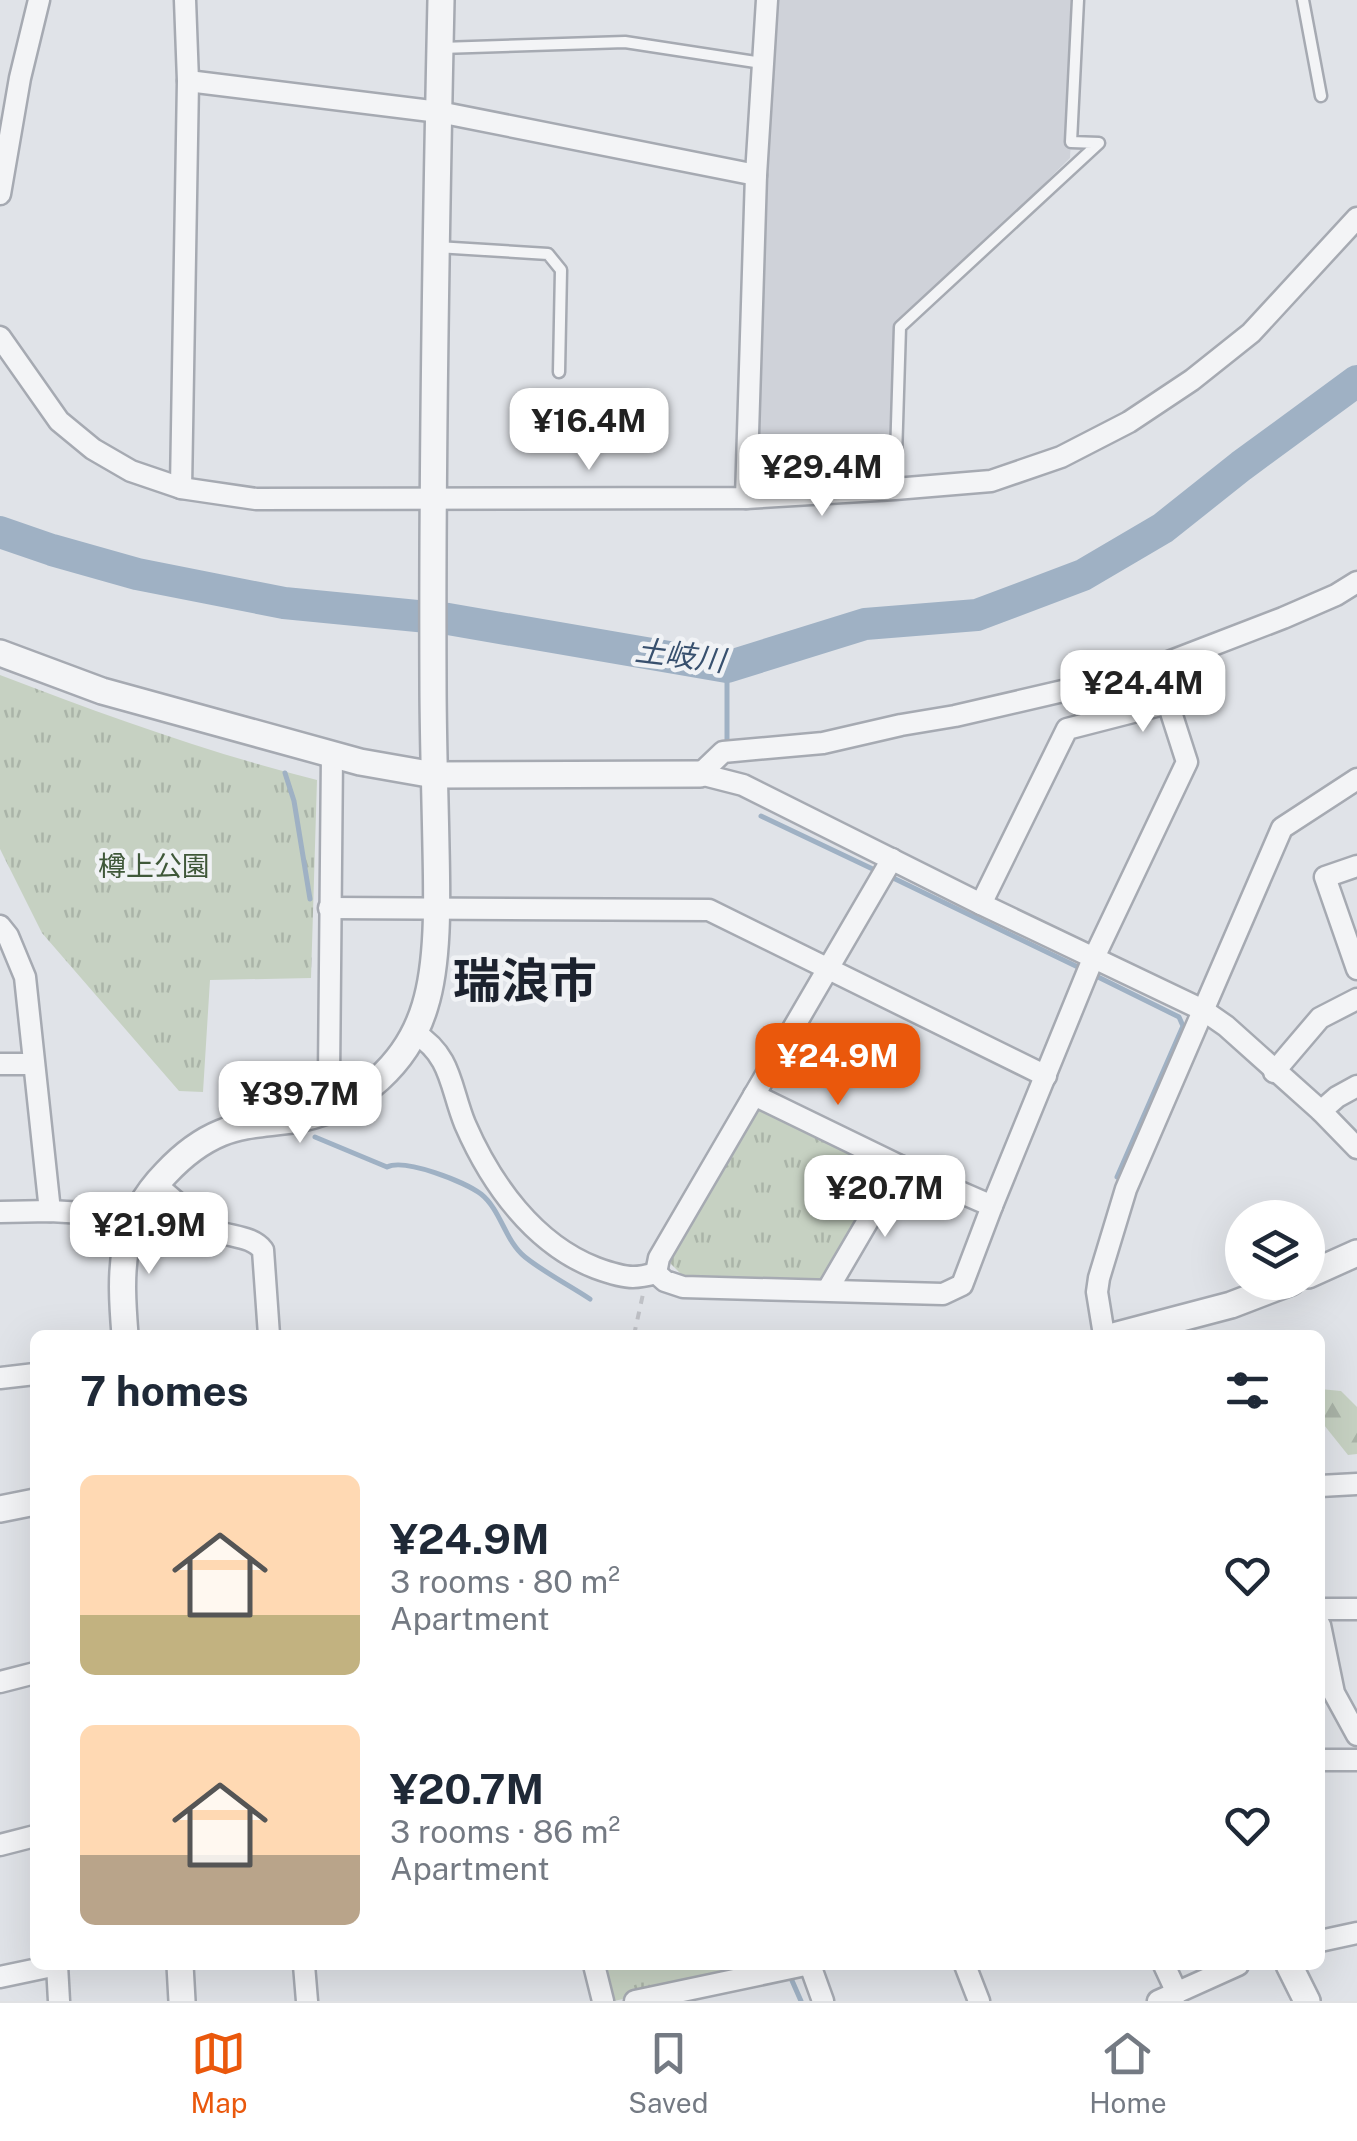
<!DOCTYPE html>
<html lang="en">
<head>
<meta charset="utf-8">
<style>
  body { margin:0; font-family:"Public Sans","Noto Sans JP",sans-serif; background:#f6f6f7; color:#1f2937; height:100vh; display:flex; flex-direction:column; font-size:38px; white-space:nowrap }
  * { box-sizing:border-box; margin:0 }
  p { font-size:32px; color:#747a83 }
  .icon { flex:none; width:55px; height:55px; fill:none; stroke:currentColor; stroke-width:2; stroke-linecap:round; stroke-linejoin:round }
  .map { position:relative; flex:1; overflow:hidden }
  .sheet { position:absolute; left:30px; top:1330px; width:1295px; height:640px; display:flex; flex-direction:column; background:#fff; border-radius:15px; box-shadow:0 10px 40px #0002 }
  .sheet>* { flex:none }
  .fabs { position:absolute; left:1225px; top:1200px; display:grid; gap:20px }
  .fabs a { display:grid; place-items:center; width:100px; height:100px; border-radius:50%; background:#fff; box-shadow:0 10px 40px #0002; font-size:50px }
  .price { position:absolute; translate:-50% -85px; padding:0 22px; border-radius:20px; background:#fff; color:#222; font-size:32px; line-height:65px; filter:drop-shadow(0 2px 5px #0008) }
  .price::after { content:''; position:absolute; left:50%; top:60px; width:30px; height:22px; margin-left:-15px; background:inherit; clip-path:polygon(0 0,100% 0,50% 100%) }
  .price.current { background:#ea580c; color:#fff }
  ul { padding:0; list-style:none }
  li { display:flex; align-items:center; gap:30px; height:250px; padding:0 50px }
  li span { display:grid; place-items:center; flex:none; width:280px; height:200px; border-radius:15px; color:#555 }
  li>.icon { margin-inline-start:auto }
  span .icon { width:120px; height:120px; fill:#fffc; stroke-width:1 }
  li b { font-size:42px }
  h2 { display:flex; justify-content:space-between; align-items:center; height:120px; padding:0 50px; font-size:42px }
  .tabs { display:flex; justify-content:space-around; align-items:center; height:140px; border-top:2px solid #e0e1e3; background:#fff; font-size:28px; color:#747a83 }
  .tabs a { display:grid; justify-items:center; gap:5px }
  .tabs .current { color:#ea580c }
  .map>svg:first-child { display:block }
</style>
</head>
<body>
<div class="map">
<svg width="1357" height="2001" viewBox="0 0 1357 2001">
  <defs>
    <pattern id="forest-firs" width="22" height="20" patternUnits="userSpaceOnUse" patternTransform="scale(2.5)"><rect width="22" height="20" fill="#c6d1c2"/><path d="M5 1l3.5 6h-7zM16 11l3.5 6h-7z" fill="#aab4a8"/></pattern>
    <pattern id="park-tufts" width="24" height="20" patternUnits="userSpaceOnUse" patternTransform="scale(2.5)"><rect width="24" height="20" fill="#c6d1c2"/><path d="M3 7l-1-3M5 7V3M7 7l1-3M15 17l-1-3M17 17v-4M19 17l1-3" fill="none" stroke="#aab4a8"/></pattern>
  </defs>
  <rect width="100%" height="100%" fill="#e0e3e8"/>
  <polygon fill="#cfd2d9" points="776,0 1078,0 1070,158 900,327 895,489 746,488"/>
  <polygon fill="url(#forest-firs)" points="1320,1389 1341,1391 1357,1407 1357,1454 1348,1455 1324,1425 1320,1423"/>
  <g fill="url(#park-tufts)">
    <path d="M0 675C104 715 209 753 317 780L311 978 210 980 203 1092 179 1091 42 933 0 849Z"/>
    <polygon points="758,1103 889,1170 826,1281 682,1275 669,1262"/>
    <polygon points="601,1965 775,1965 614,2001 610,2001"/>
  </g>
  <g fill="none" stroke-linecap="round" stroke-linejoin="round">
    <g stroke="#9fb1c4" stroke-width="5">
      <polyline points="727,667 727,739"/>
      <polyline points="285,773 294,801 310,899"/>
      <polyline points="761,816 879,872"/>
      <polyline points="889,876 1082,969"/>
      <polyline points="1092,974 1179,1017 1183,1026 1117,1177"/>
      <path d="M315 1137 387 1167C405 1158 465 1182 481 1194 501 1210 505 1241 525 1257 545 1273 569 1285 590 1299"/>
      <polyline points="790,1976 801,2001"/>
    </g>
    <polyline stroke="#9fb1c4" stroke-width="32" points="0,532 52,550 137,574 284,603 448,619 727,667 865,624 977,615 1083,575 1163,528 1241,466 1357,381"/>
    <g stroke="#a6aab2" stroke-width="15">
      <g id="service">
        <polyline points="1303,0 1321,96"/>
        <polyline points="441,48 625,42 762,63"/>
        <polyline points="437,247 548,254 561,270 559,372"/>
        <polyline points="895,489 900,327 1099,143 1071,142 1078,0"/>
      </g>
    </g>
    <g stroke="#a6aab2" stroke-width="25">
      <g id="minor">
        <polyline points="188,81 439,112 756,175"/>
        <polyline points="0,194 20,78 39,0"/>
        <polyline points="0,337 59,421 93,449 131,471 181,488 256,499 746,498 895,489 991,481 1061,457 1129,422 1192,380 1251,333 1357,218"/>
        <polyline points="181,488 188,81 185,0"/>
        <polyline points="746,498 756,175 767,0"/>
        <polyline points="700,774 743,785 981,904 1203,1010 1226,1026 1321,1111 1357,1148"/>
        <polyline points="700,774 723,752 823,743 901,725 955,716 1106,681 1166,663 1283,618 1336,595 1357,582"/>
        <polyline points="1357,866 1325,877 1357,969"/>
        <polyline points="329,908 709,910 1046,1076"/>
        <polyline points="0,926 8,936 25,977 50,1211"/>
        <path d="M415 1033C452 1056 450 1087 465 1124 491 1184 534 1244 596 1268 607 1272 622 1277 633 1277 641 1277 649 1275 656 1273L665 1281 683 1287 943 1294 962 1285 992 1206 1090 966 1187 762 1168 703 1067 729 981 904"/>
        <polyline points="0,1064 33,1064"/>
        <polyline points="1274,1072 1320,1018 1357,999"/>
        <polyline points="329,1076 332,754"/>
        <polyline points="754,1095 900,1166 992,1206"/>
        <polyline points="1321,1111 1337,1097 1357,1086"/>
        <path d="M155 1184C174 1199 197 1223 219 1232 234 1237 253 1237 263 1250L269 1335"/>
        <polyline points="0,1212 50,1211 134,1216"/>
        <polyline points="656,1273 659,1258 892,859"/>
        <polyline points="828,1289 900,1166"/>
        <polyline points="1104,1335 1097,1292 1099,1278 1126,1189 1282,828 1357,779"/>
        <polyline points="0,1378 35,1374"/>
        <polyline points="1320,1486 1357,1484"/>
        <polyline points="1320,1609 1357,1609"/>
        <polyline points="1320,1625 1334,1693 1357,1735"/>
        <polyline points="0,1682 35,1673"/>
        <polyline points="1320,1760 1357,1760"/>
        <polyline points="0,1845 35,1836"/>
        <polyline points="1320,1941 1357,1933"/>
        <polyline points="57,1965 59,2001"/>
        <polyline points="304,1965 307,2001"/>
        <polyline points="594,1965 603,2001"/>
        <polyline points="810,1965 823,2001"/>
        <polyline points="965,1965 979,2001"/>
        <polyline points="1164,1965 1177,1993"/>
        <polyline points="0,1977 57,1965"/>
        <polyline points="635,2001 805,1965"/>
        <polyline points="1158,2001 1238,1965"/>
      </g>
    </g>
    <g stroke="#a6aab2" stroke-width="30">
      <g id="tertiary">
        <polyline points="0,653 102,691 360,762 434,775 700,774"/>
        <polyline points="1308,1275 1357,1253"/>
        <path d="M125 1335C120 1271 118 1222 166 1173 181 1157 199 1142 221 1133 247 1122 275 1124 302 1118 360 1106 408 1063 425 1006 439 961 437 896 436 848 435 793 433 737 433 682 432 454 436 227 441 0"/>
        <polyline points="1117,1335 1231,1305 1291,1282"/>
        <polyline points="0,1509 35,1502"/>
        <polyline points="180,1965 182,2001"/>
        <polyline points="1289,1965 1307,2001"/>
      </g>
    </g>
    <polyline stroke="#bfc1c6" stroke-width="4" stroke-dasharray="8 8" stroke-linecap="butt" points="634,1335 643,1294"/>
    <use href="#service" stroke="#f3f4f6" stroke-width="10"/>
    <use href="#minor" stroke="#f3f4f6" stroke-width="20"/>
    <use href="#tertiary" stroke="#f3f4f6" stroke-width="25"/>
  </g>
  <g text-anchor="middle" stroke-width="9" stroke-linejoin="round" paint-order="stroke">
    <g font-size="28" fill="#3f5839" stroke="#f0f2f5">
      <text x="154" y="876">樽上公園</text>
    </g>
    <g font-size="30" font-style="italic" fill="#38506e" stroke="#f0f2f5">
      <text transform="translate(680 656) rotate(7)" y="10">土岐川</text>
    </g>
    <g font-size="48" font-weight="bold" fill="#1c222e" stroke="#f0f2f5">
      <text x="525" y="998">瑞浪市</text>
    </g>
  </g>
</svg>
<div class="fabs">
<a><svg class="icon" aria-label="layers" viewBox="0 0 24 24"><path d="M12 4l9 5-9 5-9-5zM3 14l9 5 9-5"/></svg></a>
</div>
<b class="price" style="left:589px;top:473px">¥16.4M</b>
<b class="price" style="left:822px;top:519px">¥29.4M</b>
<b class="price" style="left:1143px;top:735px">¥24.4M</b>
<b class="price current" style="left:838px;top:1108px">¥24.9M</b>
<b class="price" style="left:300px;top:1146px">¥39.7M</b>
<b class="price" style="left:885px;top:1240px">¥20.7M</b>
<b class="price" style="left:149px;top:1277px">¥21.9M</b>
<section class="sheet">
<h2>7 homes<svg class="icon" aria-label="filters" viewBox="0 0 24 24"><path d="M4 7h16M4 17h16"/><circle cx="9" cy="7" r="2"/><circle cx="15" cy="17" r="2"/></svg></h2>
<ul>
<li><span style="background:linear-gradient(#ffd9b3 70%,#c2b280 0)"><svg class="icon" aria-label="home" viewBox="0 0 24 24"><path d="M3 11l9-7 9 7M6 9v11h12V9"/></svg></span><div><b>¥24.9M</b><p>3 rooms · 80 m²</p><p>Apartment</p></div><svg class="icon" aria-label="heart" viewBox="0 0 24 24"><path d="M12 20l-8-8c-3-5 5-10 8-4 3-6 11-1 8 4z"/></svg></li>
<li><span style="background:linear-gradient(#ffd9b3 65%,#b9a48a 0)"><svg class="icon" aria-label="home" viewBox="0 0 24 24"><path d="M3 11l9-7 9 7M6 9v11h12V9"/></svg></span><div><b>¥20.7M</b><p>3 rooms · 86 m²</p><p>Apartment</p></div><svg class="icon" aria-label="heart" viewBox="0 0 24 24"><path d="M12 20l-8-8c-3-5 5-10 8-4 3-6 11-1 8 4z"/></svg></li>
</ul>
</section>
</div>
<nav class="tabs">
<a class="current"><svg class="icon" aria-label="map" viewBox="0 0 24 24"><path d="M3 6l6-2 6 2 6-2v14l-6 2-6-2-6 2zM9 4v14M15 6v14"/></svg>Map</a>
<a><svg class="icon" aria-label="saved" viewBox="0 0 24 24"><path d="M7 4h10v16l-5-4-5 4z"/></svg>Saved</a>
<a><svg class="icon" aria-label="home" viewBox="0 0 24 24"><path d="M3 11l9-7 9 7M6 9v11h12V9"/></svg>Home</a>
</nav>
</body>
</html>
